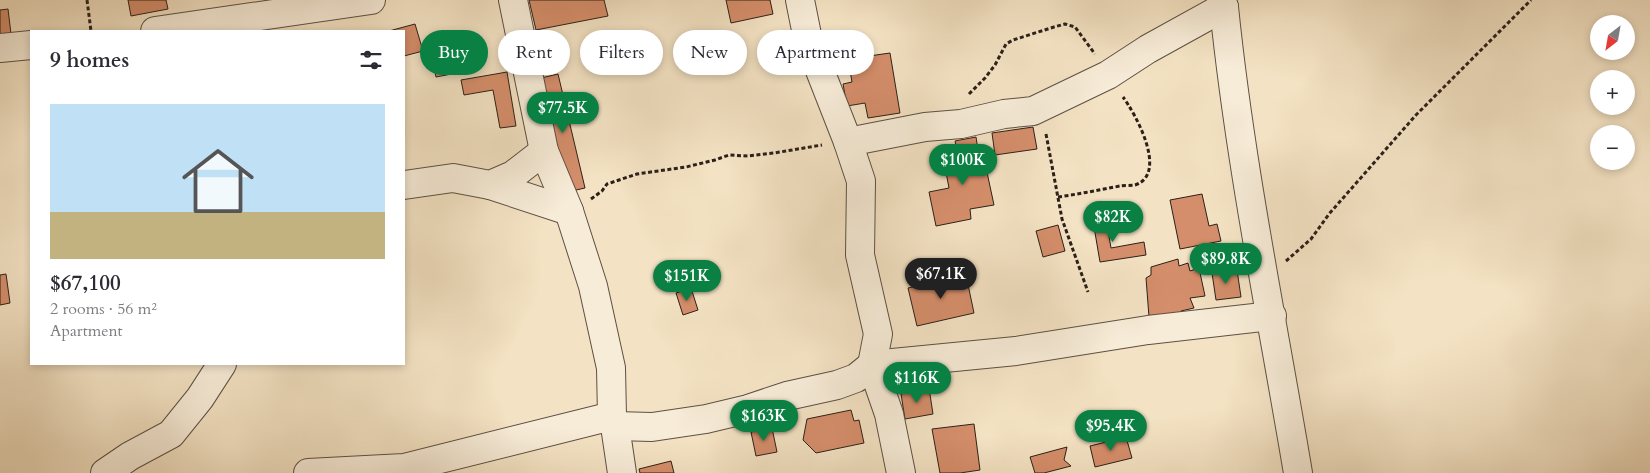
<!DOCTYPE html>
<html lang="en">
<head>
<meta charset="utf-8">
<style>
  body { margin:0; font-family:Cardo,serif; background:#f2f2f3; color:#2b2b33; height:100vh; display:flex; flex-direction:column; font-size:19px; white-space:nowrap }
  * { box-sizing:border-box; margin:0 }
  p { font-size:16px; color:#7c7c81 }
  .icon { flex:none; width:28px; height:28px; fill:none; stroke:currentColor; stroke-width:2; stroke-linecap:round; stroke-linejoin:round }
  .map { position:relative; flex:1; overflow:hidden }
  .panel { position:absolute; left:30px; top:30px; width:375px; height:335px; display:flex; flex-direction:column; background:#fff; border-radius:0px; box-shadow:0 2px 8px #0003 }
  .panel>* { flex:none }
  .hud { position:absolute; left:420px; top:30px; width:475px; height:45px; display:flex; gap:10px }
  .needle { width:32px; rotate:211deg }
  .buttons { position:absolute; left:1590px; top:15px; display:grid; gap:10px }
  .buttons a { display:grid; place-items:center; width:45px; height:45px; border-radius:50%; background:#fff; box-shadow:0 2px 8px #0003; font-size:25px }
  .price { position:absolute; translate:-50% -42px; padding:0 11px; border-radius:18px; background:#0b8043; color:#fff; font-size:16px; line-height:32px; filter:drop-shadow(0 1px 2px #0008) }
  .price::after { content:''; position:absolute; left:50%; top:30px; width:15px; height:11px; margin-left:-8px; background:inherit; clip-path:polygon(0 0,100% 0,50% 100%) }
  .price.current { background:#222; color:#fff }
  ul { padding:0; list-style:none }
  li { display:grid; align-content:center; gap:10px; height:265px; padding:0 20px }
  li span { display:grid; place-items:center; height:155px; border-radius:0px; color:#555 }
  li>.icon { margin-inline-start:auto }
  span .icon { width:90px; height:90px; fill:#fffc; stroke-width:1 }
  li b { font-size:21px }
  h2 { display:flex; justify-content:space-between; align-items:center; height:60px; padding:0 20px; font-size:21px }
  .tag { padding:0 18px; border-radius:22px; background:#fff; box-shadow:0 2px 8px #0003; font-size:18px; line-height:45px }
  .tag.current { background:#0b8043; color:#fff }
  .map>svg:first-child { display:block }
</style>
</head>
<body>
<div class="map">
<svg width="1650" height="473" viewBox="0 0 1650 473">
  <rect width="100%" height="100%" fill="#f3e2c3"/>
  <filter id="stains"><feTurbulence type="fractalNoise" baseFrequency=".004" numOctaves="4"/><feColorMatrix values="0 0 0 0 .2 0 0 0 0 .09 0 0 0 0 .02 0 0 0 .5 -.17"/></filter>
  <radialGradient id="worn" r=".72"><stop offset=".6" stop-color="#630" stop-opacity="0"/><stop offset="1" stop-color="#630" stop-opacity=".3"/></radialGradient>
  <g fill="#d58e6b" stroke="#2b2019">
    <polygon points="128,0 166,0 168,9 131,16"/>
    <polygon points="529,0 604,0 608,16 536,30"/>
    <polygon points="726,0 770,0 773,14 731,23"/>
    <polygon points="8,9 11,34 0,35 0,10"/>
    <polygon points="415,24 423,51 404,56 404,31 389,31"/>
    <polygon points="442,37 448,65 460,63 462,72 436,77 428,40"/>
    <polygon points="890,53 900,113 868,118 865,103 847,106 843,84 852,82 848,59"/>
    <polygon points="507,72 516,126 500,128 493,90 464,95 461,80"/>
    <polygon points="558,74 585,188 567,192 541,78"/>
    <polygon points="1033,127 1037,149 995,155 992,133"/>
    <polygon points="976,137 978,150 982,149 994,205 970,209 971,219 936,226 929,192 949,188 945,167 953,166 951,157 958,155 955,141"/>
    <polygon points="1202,194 1209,226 1217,224 1221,241 1180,249 1170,200"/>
    <polygon points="1105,213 1111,248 1144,242 1146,255 1100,262 1092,215"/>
    <polygon points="1058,225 1065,251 1043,257 1036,231"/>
    <polygon points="1178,259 1179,266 1188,263 1190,271 1199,268 1205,296 1190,298 1194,308 1181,311 1181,315 1149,317 1146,278 1151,275 1151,267"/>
    <polygon points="1237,270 1241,297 1216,300 1212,273"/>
    <polygon points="6,274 10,303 0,305 0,275"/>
    <polygon points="966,275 974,313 917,326 908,288"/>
    <polygon points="691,288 698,310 683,315 676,293"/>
    <polygon points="929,388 933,414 905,419 901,394"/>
    <polygon points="851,410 854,421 859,420 864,443 816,453 803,440 807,419"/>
    <polygon points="974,424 980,470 960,473 940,473 932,429"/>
    <polygon points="772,428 777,452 756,456 751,432"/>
    <polygon points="1126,437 1132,458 1095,467 1090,446"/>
    <polygon points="1067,447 1064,460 1071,466 1044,473 1035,473 1030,457"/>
    <polygon points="671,461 674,473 640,473 639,469"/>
  </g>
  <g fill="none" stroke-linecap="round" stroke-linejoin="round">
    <g stroke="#5d5044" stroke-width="30">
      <g id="minor">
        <polyline points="513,0 544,151 569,211 593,286 611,368 612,416 615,426 622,473"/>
        <polyline points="800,0 808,40 848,142 861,181 860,255 878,334 872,365 889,414 901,473"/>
        <path d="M1221 0 1224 7C1240 164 1272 318 1298 473"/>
        <polyline points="155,31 371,0"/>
        <polyline points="0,48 31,45"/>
        <polyline points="848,142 925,127 961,124 1004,114 1033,111 1108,75 1148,49 1224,7"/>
        <polyline points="404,185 453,178 490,185 513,175 544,151"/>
        <polyline points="490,185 569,211"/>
        <polyline points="615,426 652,427 706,419 748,409 787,396 837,385 856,378 872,365 1016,351 1148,330 1272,316"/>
        <polyline points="105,473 130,456 171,434 200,398 222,364"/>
        <polyline points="308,473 404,468 612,416"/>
      </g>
    </g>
    <g stroke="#2b2019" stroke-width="3" stroke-dasharray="4 2.5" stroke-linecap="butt">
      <polyline points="87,0 91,31"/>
      <polyline points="969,94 985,78 995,65 1006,44 1013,40 1054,27 1065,24 1075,27 1095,54"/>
      <polyline points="1046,134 1062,219 1088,292"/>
      <path d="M1058 197C1079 194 1099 190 1120 186 1124 185 1130 186 1135 185 1169 174 1135 113 1123 97"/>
      <polyline points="591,199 602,191 607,184 637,174 686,167 715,160 729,155 748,156 774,153 822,145"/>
      <polyline points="1286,261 1311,239 1329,214 1416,115 1531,0"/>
    </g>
    <use href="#minor" stroke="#f7ecd8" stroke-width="28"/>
  </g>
  <rect width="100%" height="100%" filter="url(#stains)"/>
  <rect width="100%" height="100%" fill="url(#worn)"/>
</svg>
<div class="buttons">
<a><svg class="needle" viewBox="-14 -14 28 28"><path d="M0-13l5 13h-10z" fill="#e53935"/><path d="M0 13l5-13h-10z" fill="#7c7c81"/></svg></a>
<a>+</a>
<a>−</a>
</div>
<b class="price" style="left:563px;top:134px">$77.5K</b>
<b class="price" style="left:963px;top:186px">$100K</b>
<b class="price" style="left:1113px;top:243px">$82K</b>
<b class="price" style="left:1226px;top:285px">$89.8K</b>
<b class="price current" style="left:941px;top:300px">$67.1K</b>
<b class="price" style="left:687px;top:302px">$151K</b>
<b class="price" style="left:917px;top:404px">$116K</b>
<b class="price" style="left:764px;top:442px">$163K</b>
<b class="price" style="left:1111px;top:452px">$95.4K</b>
<div class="hud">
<a class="tag current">Buy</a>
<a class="tag">Rent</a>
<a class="tag">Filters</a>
<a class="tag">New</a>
<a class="tag">Apartment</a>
</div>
<section class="panel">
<h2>9 homes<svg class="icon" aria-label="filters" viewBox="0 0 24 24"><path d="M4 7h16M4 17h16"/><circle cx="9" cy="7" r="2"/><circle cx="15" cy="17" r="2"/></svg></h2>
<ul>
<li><span style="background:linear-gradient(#bfe0f5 70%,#c2b280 0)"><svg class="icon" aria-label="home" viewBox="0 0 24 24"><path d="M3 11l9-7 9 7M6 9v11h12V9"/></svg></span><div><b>$67,100</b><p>2 rooms · 56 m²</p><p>Apartment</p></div></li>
</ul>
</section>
</div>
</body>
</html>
